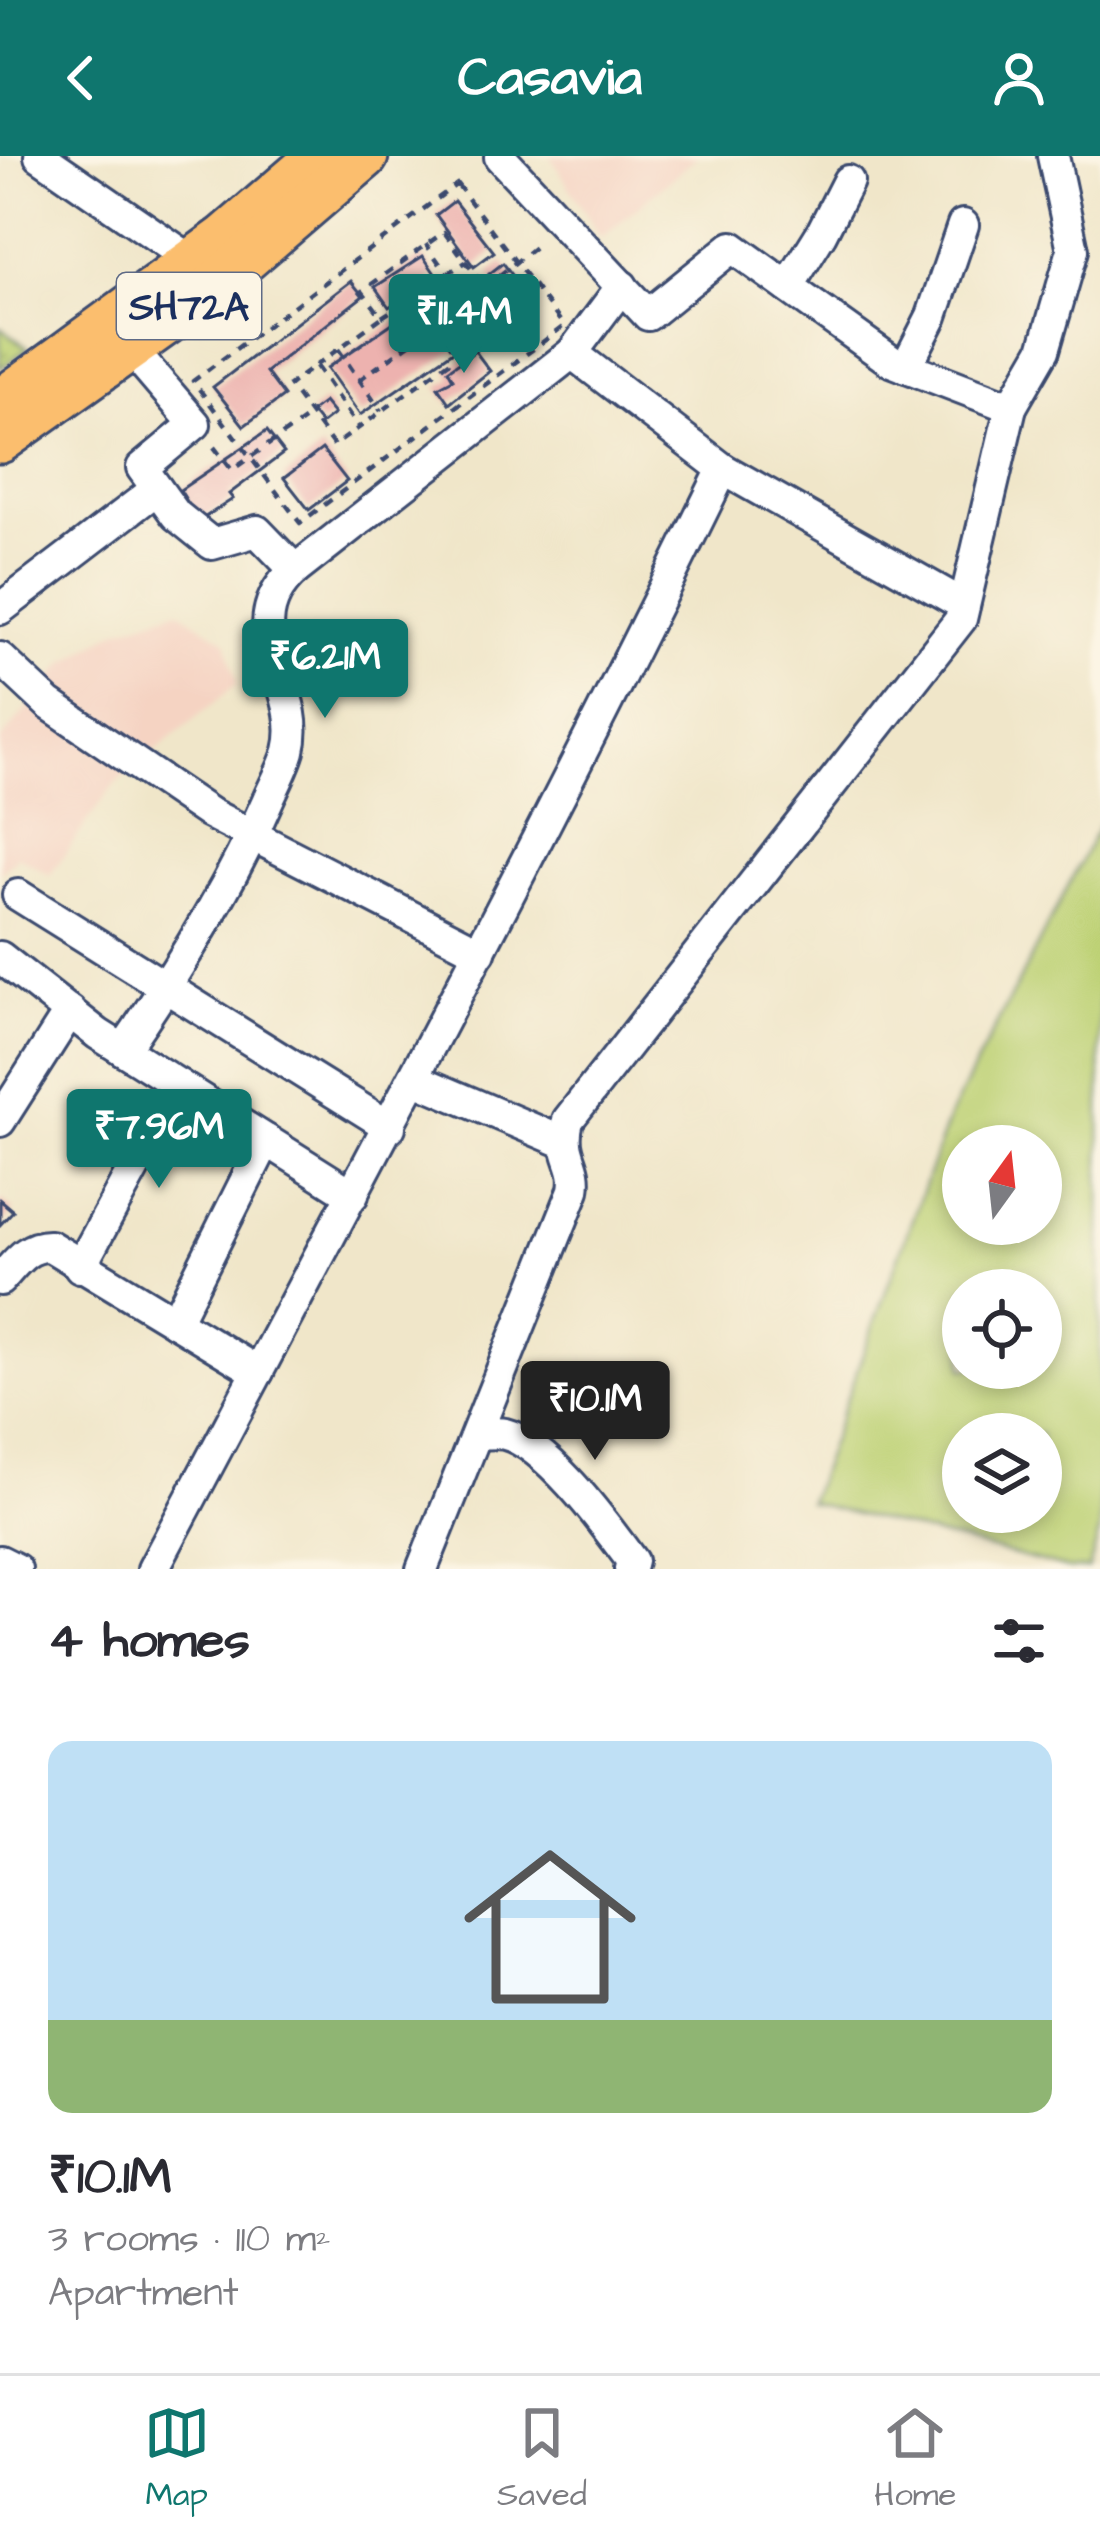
<!DOCTYPE html>
<html lang="en">
<head>
<meta charset="utf-8">
<style>
  body { margin:0; font-family:"Architects Daughter",sans-serif; background:#f2f2f3; color:#2b2b33; height:100vh; display:flex; flex-direction:column; font-size:45px; white-space:nowrap }
  * { box-sizing:border-box; margin:0 }
  p { font-size:39px; color:#7c7c81 }
  .icon { flex:none; width:66px; height:66px; fill:none; stroke:currentColor; stroke-width:2; stroke-linecap:round; stroke-linejoin:round }
  .map { position:relative; height:1413px; overflow:hidden }
  .panel { display:flex; flex-direction:column; background:#fff; flex:1 }
  .panel>* { flex:none }
  .needle { width:78px; rotate:15deg }
  .fabs { position:absolute; left:942px; top:969px; display:grid; gap:24px }
  .fabs a { display:grid; place-items:center; width:120px; height:120px; border-radius:50%; background:#fff; box-shadow:0 6px 18px #0003; font-size:60px }
  .price { position:absolute; translate:-50% -102px; padding:0 27px; border-radius:12px; background:#0f766e; color:#fff; font-size:39px; line-height:78px; filter:drop-shadow(0 3px 6px #0008) }
  .price::after { content:''; position:absolute; left:50%; top:72px; width:36px; height:27px; margin-left:-18px; background:inherit; clip-path:polygon(0 0,100% 0,50% 100%) }
  .price.active { background:#222; color:#fff }
  ul { padding:0; list-style:none }
  li { display:grid; align-content:center; gap:24px; height:636px; padding:0 48px }
  li+li { border-top:3px solid #e1e1e2 }
  li span { display:grid; place-items:center; height:372px; border-radius:24px; color:#555 }
  li>.icon { margin-inline-start:auto }
  span .icon { width:216px; height:216px; fill:#fffc; stroke-width:1 }
  li b { font-size:51px }
  h2 { display:flex; justify-content:space-between; align-items:center; height:144px; padding:0 48px; font-size:51px }
  header { display:flex; justify-content:space-between; align-items:center; height:156px; padding:0 48px; background:#0f766e; color:#fff; font-size:54px; font-weight:700 }
  .menu { display:flex; justify-content:space-around; align-items:center; height:168px; border-top:3px solid #e1e1e2; background:#fff; font-size:33px; color:#7c7c81 }
  .menu a { display:grid; justify-items:center; gap:6px }
  .menu .active { color:#0f766e }
  .map>svg:first-child { display:block }
</style>
</head>
<body>
<header><svg class="icon" aria-label="back" viewBox="0 0 24 24"><path d="M15 5l-7 7 7 7"/></svg>Casavia<svg class="icon" aria-label="person" viewBox="0 0 24 24"><circle cx="12" cy="8" r="4"/><path d="M4 21q1-7 8-7t8 7"/></svg></header>
<div class="map">
<svg width="1100" height="1413" viewBox="0 0 1100 1413">
  <defs>
    <pattern id="park-dots" width="8" height="8" patternUnits="userSpaceOnUse" patternTransform="scale(3)"><rect width="8" height="8" fill="#bdd174"/><path d="M2 2h.1M6 6h.1" fill="none" stroke="#a2b467" stroke-width="1.8" stroke-linecap="round"/></pattern>
  </defs>
  <rect width="100%" height="100%" fill="#fcf5e5"/>
  <filter id="ink" filterUnits="userSpaceOnUse"><feTurbulence type="fractalNoise" baseFrequency=".00833" numOctaves="2"/><feDisplacementMap in="SourceGraphic" scale="24" xChannelSelector="R" yChannelSelector="G"/><feConvolveMatrix kernelMatrix="1 2 1 2 8 2 1 2 1" color-interpolation-filters="sRGB"/></filter>
  <filter id="wash" filterUnits="userSpaceOnUse"><feTurbulence type="fractalNoise" baseFrequency=".004" numOctaves="4" result="noise"/><feDisplacementMap in="SourceGraphic" scale="48" xChannelSelector="R" yChannelSelector="G"/><feGaussianBlur stdDeviation="2.7" result="paint"/><feColorMatrix in="noise" values="0 0 0 0 0 0 0 0 0 0 0 0 0 0 0 0 0 1.4 0 .05"/><feComposite in="paint" operator="in"/></filter>
  <g filter="url(#wash)">
    <rect width="100%" height="100%" fill="#f0e6c9"/>
    <g fill="#f5d3c2">
      <polygon points="550,0 698,0 601,82"/>
      <polygon points="178,454 226,485 237,528 114,628 50,719 18,700 0,717 0,585 65,507 117,474"/>
    </g>
    <path fill="#bdd174" stroke="#6c8069" stroke-width="3" fill-rule="evenodd" d="M1100 668V1374L1089 1413H1069L809 1346 950 959ZM963 990H1041V1068H963ZM963 1134H1041V1212H963ZM963 1278H1041V1356H963Z"/>
    <polygon fill="url(#park-dots)" stroke="#6c8069" stroke-width="3" points="0,171 28,192 1,212 0,211"/>
    <g id="blocks">
      <g fill="#edb2af">
        <polygon points="454,45 494,96 474,111 436,59"/>
        <polygon points="423,100 436,119 389,151 375,131"/>
        <polygon points="503,107 516,124 503,135 489,118"/>
        <polygon points="351,125 363,140 266,216 284,240 244,270 213,231"/>
        <polygon points="473,128 486,145 448,174 459,191 360,259 327,212 426,144 434,157"/>
        <polygon points="475,195 490,215 449,247 438,231 453,223 448,214"/>
        <polygon points="324,246 334,258 321,268 311,256"/>
        <polygon points="267,275 284,297 229,338 233,343 199,365 180,334"/>
        <polygon points="322,293 347,325 309,354 284,322"/>
        <polygon points="0,1044 13,1055 0,1069"/>
      </g>
    </g>
  </g>
  <g filter="url(#ink)">
    <use href="#blocks" fill-opacity="0" stroke="#3b4a6e" stroke-width="3"/>
    <g fill="none" stroke-linecap="round" stroke-linejoin="round">
      <g stroke="#3b4a6e" stroke-width="36">
        <g id="minor">
          <polyline points="40,0 191,104"/>
          <polyline points="788,131 821,78 848,25"/>
          <polyline points="130,192 195,268 142,312 176,359 212,388 257,375 295,414"/>
          <polyline points="906,211 932,160 963,69"/>
          <polyline points="1011,251 1044,194 1073,94 1053,0"/>
          <polyline points="723,313 964,449"/>
          <polyline points="0,453 157,333"/>
          <polyline points="0,502 49,548 209,657 480,796"/>
          <polyline points="18,739 390,971"/>
          <polyline points="0,801 98,878 353,1039"/>
          <path d="M123 894C177 816 229 733 267 646 274 630 284 612 289 595 306 530 230 473 295 414L572 197"/>
          <polyline points="415,923 563,986"/>
          <polyline points="0,965 70,855"/>
          <polyline points="80,1111 179,929"/>
          <path d="M0 1124C15 1108 26 1089 50 1090L258 1216"/>
          <polyline points="175,1166 266,984"/>
          <path d="M477 1278C485 1278 497 1276 505 1278 548 1289 606 1370 632 1405L630 1413"/>
          <polyline points="0,1405 16,1413"/>
          <path d="M153 1413C347 1048 542 684 723 313L572 197 622 130"/>
          <path d="M422 1413 574 1034C579 1006 559 1000 568 964L961 463 1011 251 891 205 732 91 648 159 500 1"/>
        </g>
      </g>
      <g stroke="#3b4a6e" stroke-width="45">
        <polyline id="major" points="0,243 223,80 316,0"/>
      </g>
      <g stroke="#3b4a6e" stroke-width="51">
        <polyline id="highway" points="0,284 197,144 365,0"/>
      </g>
      <g stroke="#3b4a6e" stroke-width="4.5" stroke-dasharray="9 9" stroke-linecap="butt">
        <polygon points="457,28 564,170 300,367 193,225"/>
        <polygon points="444,76 508,163 334,290 289,229 382,161 362,135"/>
        <polyline points="447,118 466,106"/>
        <polyline points="485,131 541,86"/>
        <polyline points="416,140 457,199"/>
        <polyline points="382,161 447,118 426,88"/>
        <polyline points="433,164 455,148 463,159 441,175"/>
        <polyline points="338,193 381,255"/>
        <polyline points="316,210 359,272"/>
        <polyline points="359,224 436,169"/>
        <polyline points="214,291 232,314 311,259"/>
      </g>
      <use href="#minor" stroke="#fff" stroke-width="30"/>
      <use href="#major" stroke="#fbbe6e" stroke-width="39"/>
      <use href="#highway" stroke="#fbbe6e" stroke-width="45"/>
    </g>
  </g>
  <g text-anchor="middle" stroke-width="9" stroke-linejoin="round" paint-order="stroke">
    <rect fill="#fcf5e5" stroke="#5e6a86" stroke-width="3" x="117" y="117" width="144" height="66" rx="9"/>
    <g font-size="39" font-weight="bold" fill="#1b2f5e">
      <text x="189" y="164">SH72A</text>
    </g>
  </g>
</svg>
<div class="fabs">
<a><svg class="needle" viewBox="-14 -14 28 28"><path d="M0-13l5 13h-10z" fill="#e53935"/><path d="M0 13l5-13h-10z" fill="#7c7c81"/></svg></a>
<a><svg class="icon" aria-label="locate" viewBox="0 0 24 24"><circle cx="12" cy="12" r="6"/><path d="M12 2v4M12 18v4M2 12h4M18 12h4"/></svg></a>
<a><svg class="icon" aria-label="layers" viewBox="0 0 24 24"><path d="M12 4l9 5-9 5-9-5zM3 14l9 5 9-5"/></svg></a>
</div>
<b class="price" style="left:464px;top:220px">₹11.4M</b>
<b class="price" style="left:325px;top:565px">₹6.21M</b>
<b class="price" style="left:159px;top:1035px">₹7.96M</b>
<b class="price active" style="left:595px;top:1307px">₹10.1M</b>
</div>
<section class="panel">
<h2>4 homes<svg class="icon" aria-label="filters" viewBox="0 0 24 24"><path d="M4 7h16M4 17h16"/><circle cx="9" cy="7" r="2"/><circle cx="15" cy="17" r="2"/></svg></h2>
<ul>
<li><span style="background:linear-gradient(#bfe0f5 75%,#8fb573 0)"><svg class="icon" aria-label="home" viewBox="0 0 24 24"><path d="M3 11l9-7 9 7M6 9v11h12V9"/></svg></span><div><b>₹10.1M</b><p>3 rooms · 110 m²</p><p>Apartment</p></div></li>
</ul>
</section>
<nav class="menu">
<a class="active"><svg class="icon" aria-label="map" viewBox="0 0 24 24"><path d="M3 6l6-2 6 2 6-2v14l-6 2-6-2-6 2zM9 4v14M15 6v14"/></svg>Map</a>
<a><svg class="icon" aria-label="saved" viewBox="0 0 24 24"><path d="M7 4h10v16l-5-4-5 4z"/></svg>Saved</a>
<a><svg class="icon" aria-label="home" viewBox="0 0 24 24"><path d="M3 11l9-7 9 7M6 9v11h12V9"/></svg>Home</a>
</nav>
</body>
</html>
